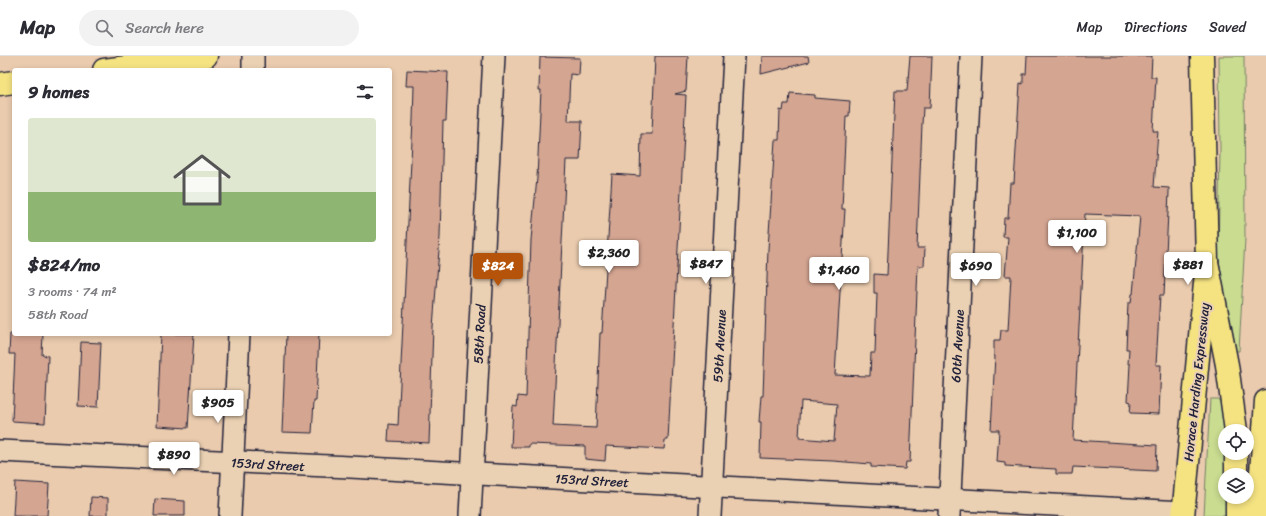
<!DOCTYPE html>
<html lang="en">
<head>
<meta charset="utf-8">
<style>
  body { margin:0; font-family:Sriracha,sans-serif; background:#f2f2f3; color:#2b2b33; height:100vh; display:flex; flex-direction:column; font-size:15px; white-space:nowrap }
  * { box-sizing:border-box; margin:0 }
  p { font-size:13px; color:#7c7c81 }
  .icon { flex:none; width:22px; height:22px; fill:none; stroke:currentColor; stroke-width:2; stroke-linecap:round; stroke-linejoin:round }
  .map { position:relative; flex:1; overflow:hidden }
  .drawer { position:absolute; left:12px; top:12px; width:380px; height:268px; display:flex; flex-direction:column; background:#fff; border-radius:4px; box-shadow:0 2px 6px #0003 }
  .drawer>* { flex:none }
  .controls { position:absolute; left:1218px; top:368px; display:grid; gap:8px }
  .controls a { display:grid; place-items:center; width:36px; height:36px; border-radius:50%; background:#fff; box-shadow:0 2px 6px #0003; font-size:20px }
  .price { position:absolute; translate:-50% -34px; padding:0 9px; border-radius:4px; background:#fff; color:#222; font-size:13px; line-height:26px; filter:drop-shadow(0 1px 2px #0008) }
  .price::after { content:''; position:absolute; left:50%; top:24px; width:12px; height:9px; margin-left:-6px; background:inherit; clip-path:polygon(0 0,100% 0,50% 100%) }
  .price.on { background:#b45309; color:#fff }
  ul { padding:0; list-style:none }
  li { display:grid; align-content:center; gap:8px; height:212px; padding:0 16px }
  li span { display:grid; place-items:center; height:124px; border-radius:4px; color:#555 }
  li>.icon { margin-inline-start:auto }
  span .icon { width:72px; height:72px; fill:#fffc; stroke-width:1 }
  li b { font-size:17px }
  h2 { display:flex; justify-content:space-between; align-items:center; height:48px; padding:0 16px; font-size:17px }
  header { display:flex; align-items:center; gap:24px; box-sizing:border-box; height:56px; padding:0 20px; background:#fff; border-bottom:1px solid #e1e1e2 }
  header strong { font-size:19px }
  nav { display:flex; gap:22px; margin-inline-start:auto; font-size:14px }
  .search { width:280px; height:36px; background:#f2f2f3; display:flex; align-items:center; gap:10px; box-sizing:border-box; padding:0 14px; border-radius:22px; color:#7c7c81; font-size:15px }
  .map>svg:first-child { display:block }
</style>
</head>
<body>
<header>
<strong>Map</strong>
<div class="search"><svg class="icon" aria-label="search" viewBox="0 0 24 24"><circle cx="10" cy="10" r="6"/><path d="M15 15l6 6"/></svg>Search here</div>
<nav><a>Map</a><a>Directions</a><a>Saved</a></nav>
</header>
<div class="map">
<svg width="1266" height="460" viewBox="0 0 1266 460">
  <rect width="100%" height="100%" fill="#eacbae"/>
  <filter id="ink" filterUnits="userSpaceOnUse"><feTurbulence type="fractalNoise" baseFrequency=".025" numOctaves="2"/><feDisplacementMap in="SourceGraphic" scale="8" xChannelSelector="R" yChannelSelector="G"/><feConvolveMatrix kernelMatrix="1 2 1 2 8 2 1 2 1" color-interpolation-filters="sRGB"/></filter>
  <g filter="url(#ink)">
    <g fill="#c9dc90" stroke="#767f66">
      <polygon points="1219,0 1244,0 1245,182 1239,295 1233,295 1218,198 1220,94"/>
      <polygon points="1210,343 1218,343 1224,352 1225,441 1228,441 1227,460 1204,460"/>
    </g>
    <g fill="#d4a591" stroke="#22223b" fill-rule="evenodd">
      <polygon points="655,0 688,0 686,35 675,38 686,39 668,384 665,384 664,393 606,390 605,405 585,403 585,390 529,388 529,391 511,391 513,350 517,351 518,340 526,341 531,184 537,122 541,34 539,34 540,1 580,2 579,19 570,18 568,65 582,65 580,104 566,104 553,370 596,372 600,277 602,277 612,118 640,120 641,78 652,78"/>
      <polygon points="762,0 808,0 809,6 761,18"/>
      <path d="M910 0H932L930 52H923L922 68 917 192H925L924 210H918L910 406H906L905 413 871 411V408L833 405 760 402 761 366H759L761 340H763L768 193 775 84H779L780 54 783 55 784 48H789L790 37 815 39V42L850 45 849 60H846L842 153H845L835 319 870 320 871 297H875L877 237H874V218L887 219 895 35H907ZM801 345 837 348 834 385 799 382Z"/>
      <polygon points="1027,0 1152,0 1151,21 1156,21 1153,75 1158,75 1154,131 1169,132 1169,136 1164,239 1160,239 1156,309 1161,309 1159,358 1130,357 1131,346 1128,345 1130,308 1128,308 1129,293 1126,293 1128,247 1131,247 1132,238 1133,238 1140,160 1085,158 1073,384 1157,389 1156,415 1073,411 1072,418 1056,418 1056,413 1005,410 1005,407 997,406 999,374 991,374 995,300 994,300 994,284 1000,284 1001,274 1008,274 1011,220 1005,220 1008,181 1003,181 1004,162 1008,162 1010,127 1014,127 1020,27 1023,28 1023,18 1026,18"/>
      <polygon points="407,14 448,16 446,65 443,65 440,181 433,271 429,387 388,385 389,368 398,369 413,64 414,30 406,30"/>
      <polygon points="10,278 43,278 42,299 48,300 45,367 12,365 15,298 9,298"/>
      <polygon points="161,278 194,278 188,372 157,370"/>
      <polygon points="286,278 319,278 316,345 314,345 312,377 282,376"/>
      <polygon points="81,286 101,287 98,351 78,350"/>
      <polygon points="15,426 49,428 47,460 13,460"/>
      <polygon points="91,441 108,442 108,460 90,460"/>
      <polygon points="155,443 185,445 185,460 154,460"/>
    </g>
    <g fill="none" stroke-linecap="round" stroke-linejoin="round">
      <g stroke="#22223b" stroke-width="24">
        <g id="minor">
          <polyline points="253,14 253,0"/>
          <polyline points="0,395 350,411 1183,456"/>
          <polyline points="230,460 239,278"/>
          <polyline points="470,460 494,0"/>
          <polyline points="710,460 734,0"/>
          <polyline points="949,460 971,0"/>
        </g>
      </g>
      <g stroke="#22223b" stroke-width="25">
        <g id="major">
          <polyline points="104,14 206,0"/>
          <polyline points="0,28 14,26"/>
          <polyline points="1183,460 1207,206 1202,0"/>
        </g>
      </g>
      <g stroke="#22223b" stroke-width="25">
        <g id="highway">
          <polyline points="1207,206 1227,309 1236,375"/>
          <polyline points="1236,397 1236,419"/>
          <polyline points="1237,441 1237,460"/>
          <polyline points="1258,460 1266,345"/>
        </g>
      </g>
      <use href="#minor" stroke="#ebd1b3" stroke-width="21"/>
      <use href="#major" stroke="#f5e382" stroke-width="22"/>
      <use href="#highway" stroke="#f5e382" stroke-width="22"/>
    </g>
  </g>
  <g text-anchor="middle" stroke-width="4" stroke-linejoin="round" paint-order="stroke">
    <g font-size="13" fill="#22223b" stroke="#ebd1b3">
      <text transform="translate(479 278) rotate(-87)" y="5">58th Road</text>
      <text transform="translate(719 290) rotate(-87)" y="5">59th Avenue</text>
      <text transform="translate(957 290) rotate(-87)" y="5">60th Avenue</text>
      <text transform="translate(1196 326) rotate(-84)" y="5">Horace Harding Expressway</text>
      <text transform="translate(268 408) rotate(3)" y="5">153rd Street</text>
      <text transform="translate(592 424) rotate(3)" y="5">153rd Street</text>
    </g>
  </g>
</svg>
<div class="controls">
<a><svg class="icon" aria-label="locate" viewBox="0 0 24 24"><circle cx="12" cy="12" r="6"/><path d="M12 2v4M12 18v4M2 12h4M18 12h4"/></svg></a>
<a><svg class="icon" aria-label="layers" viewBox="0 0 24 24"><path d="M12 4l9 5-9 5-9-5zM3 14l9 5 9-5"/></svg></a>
</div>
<b class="price" style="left:1077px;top:198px">$1,100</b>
<b class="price" style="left:609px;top:218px">$2,360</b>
<b class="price" style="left:706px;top:229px">$847</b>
<b class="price" style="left:1188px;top:230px">$881</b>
<b class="price on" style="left:498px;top:231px">$824</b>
<b class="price" style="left:976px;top:231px">$690</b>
<b class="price" style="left:839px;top:235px">$1,460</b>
<b class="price" style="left:218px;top:368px">$905</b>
<b class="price" style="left:174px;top:420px">$890</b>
<section class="drawer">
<h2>9 homes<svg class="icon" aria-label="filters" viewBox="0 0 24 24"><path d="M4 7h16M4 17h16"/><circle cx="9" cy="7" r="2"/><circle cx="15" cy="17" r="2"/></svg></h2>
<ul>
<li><span style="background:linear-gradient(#dfe7d0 60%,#8fb573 0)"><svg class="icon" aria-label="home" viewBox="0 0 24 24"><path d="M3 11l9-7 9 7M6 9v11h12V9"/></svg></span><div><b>$824/mo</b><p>3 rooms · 74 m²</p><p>58th Road</p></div></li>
</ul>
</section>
</div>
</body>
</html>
